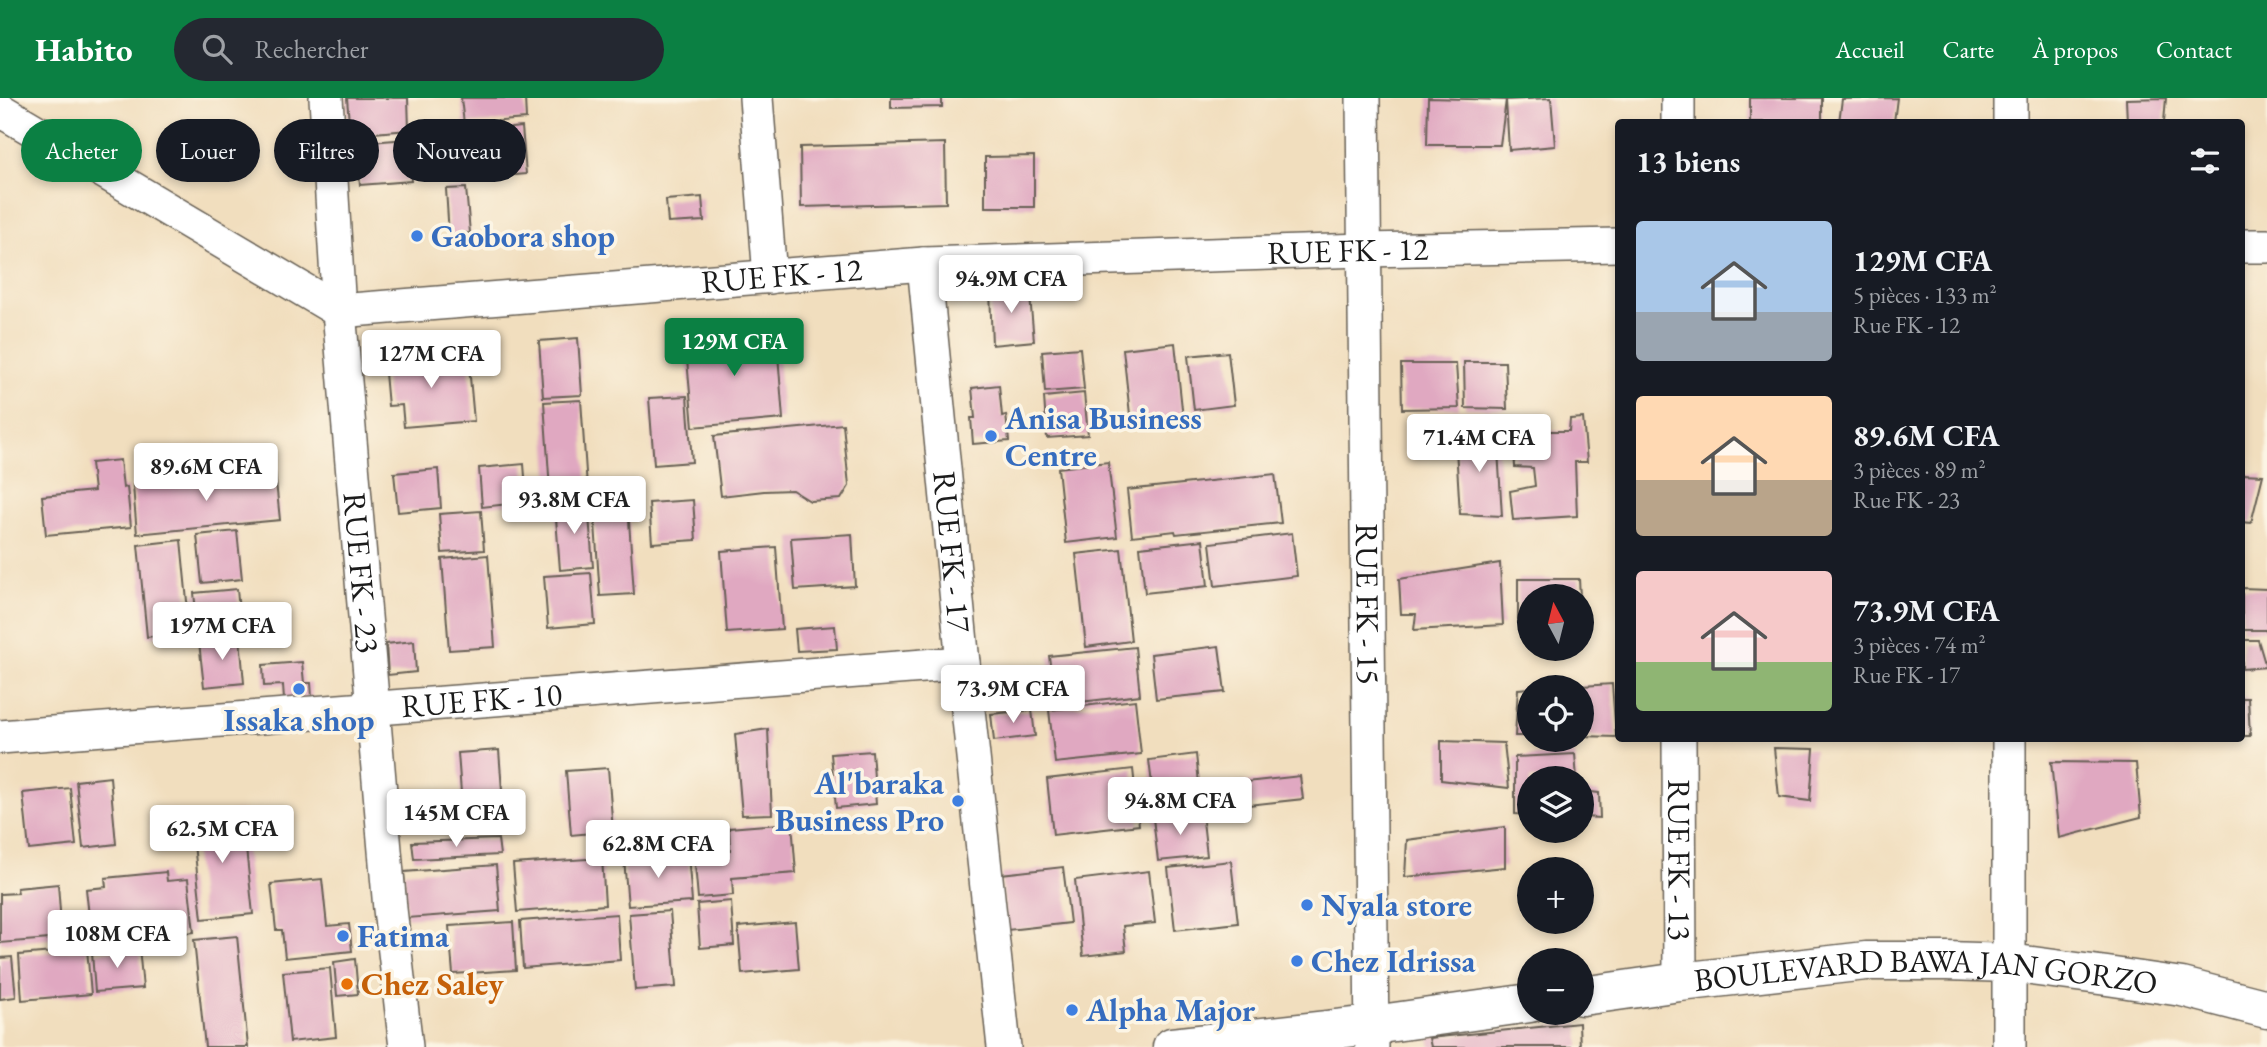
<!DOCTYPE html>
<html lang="fr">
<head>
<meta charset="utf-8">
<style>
  body { margin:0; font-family:"EB Garamond",serif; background:#242831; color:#f1f3f6; height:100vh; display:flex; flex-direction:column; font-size:26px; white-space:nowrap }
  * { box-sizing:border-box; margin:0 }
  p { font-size:23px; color:#9ea1a6 }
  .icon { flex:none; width:38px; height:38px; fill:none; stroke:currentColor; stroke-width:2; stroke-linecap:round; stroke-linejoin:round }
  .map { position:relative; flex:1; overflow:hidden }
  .sheet { position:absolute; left:1615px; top:21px; width:630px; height:623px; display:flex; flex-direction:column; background:#171b24; border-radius:7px; box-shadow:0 4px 10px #0003 }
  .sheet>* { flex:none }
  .top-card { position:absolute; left:21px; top:21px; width:665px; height:63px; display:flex; gap:14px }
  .needle { width:46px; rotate:353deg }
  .fabs { position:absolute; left:1517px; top:486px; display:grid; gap:14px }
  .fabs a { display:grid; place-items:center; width:77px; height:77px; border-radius:50%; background:#171b24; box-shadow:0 4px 10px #0003; font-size:35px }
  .price { position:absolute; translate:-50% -60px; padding:0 16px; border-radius:7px; background:#fff; color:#222; font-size:23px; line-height:46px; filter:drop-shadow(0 2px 4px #0008) }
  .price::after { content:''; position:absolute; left:50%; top:42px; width:21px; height:16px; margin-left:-10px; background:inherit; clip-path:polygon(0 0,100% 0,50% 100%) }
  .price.active { background:#0b8043; color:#fff }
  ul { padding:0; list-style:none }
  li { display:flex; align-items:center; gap:21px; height:175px; padding:0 21px }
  li span { display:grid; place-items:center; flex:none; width:196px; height:140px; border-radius:7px; color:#555 }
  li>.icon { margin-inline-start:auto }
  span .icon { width:84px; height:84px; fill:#fffc; stroke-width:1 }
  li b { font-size:30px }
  h2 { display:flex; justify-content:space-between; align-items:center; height:84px; padding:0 21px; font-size:30px }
  .pill { padding:0 24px; border-radius:32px; background:#171b24; box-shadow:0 4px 10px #0003; font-size:24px; line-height:63px }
  .pill.active { background:#0b8043; color:#fff }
  header { display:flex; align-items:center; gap:42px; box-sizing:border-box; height:98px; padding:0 35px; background:#0b8043; color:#fff }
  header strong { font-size:33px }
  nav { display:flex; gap:38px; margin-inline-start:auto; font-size:24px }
  .search { width:490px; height:63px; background:#242831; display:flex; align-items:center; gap:18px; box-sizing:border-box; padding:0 24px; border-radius:38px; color:#9ea1a6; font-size:26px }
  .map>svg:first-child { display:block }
</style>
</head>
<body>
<header>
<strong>Habito</strong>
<div class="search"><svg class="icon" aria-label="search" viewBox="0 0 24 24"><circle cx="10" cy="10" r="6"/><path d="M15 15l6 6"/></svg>Rechercher</div>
<nav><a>Accueil</a><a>Carte</a><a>À propos</a><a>Contact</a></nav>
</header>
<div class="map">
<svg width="2267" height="949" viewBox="0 0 2267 949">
  <rect width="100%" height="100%" fill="#fcf5e5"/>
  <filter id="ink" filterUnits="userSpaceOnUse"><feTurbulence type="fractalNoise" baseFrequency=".0143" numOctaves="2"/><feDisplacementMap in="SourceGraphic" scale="14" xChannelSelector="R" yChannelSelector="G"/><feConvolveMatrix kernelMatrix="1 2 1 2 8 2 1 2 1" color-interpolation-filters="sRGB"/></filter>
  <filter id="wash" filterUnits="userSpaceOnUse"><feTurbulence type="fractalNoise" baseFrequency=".00686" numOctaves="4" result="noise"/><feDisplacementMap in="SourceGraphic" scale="28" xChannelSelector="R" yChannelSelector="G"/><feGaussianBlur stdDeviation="1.57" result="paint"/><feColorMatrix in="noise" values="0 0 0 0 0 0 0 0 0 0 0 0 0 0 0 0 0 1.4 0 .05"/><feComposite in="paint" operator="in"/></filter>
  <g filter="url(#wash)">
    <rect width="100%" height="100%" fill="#f1debe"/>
    <g id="blocks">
      <g fill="#e0a8c1">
        <polygon points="347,0 408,0 409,32 350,37"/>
        <polygon points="461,0 525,0 526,21 464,26"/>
        <polygon points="891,0 942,0 942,9 891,10"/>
        <polygon points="1428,0 1506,2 1551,0 1555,48 1509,52 1506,2 1500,47 1427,47"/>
        <rect x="1750" y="0" width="72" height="24"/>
        <polygon points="1897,0 1894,24 1839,24 1842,1"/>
        <polygon points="2166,0 2164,24 2127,24 2126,1"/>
        <polygon points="522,29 526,76 470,81 466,34"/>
        <polygon points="408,41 411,83 360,87 357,45"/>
        <polygon points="945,45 946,105 801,109 800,49"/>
        <polygon points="1034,58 1034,109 985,109 985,59"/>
        <polygon points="466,90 470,135 449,137 446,91"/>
        <polygon points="702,99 704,123 668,125 666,102"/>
        <polygon points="1029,187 1034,243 992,247 990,191"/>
        <polygon points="776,230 783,321 693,329 685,239"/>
        <polygon points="578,240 582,297 543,299 539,243"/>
        <polygon points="1175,245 1183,320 1131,326 1123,251"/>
        <polygon points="1080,250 1084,291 1045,294 1042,253"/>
        <polygon points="1228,254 1234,307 1194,312 1188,258"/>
        <polygon points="468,257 474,323 404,329 402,307 388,308 384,264"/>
        <polygon points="1464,264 1505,264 1507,311 1465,310"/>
        <polygon points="1401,266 1456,266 1459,310 1402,311"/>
        <polygon points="999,287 1002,318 1006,317 1009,343 973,346 971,320 975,320 972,290"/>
        <polygon points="1084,295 1088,337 1047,340 1044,299"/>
        <polygon points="687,298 692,364 654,367 649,300"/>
        <polygon points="581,302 587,389 550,392 544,304"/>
        <polygon points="1583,320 1587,364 1575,364 1577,418 1513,422 1510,393 1535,388 1533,370 1515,369 1513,333 1569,333 1570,321"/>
        <polygon points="843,326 849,388 841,401 810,403 792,392 764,393 721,398 714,338"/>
        <polygon points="1455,334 1497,335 1502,418 1460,416"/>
        <polygon points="120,362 123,390 127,389 131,429 46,437 42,398 94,393 91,365"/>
        <polygon points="1108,364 1117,439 1066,445 1058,370"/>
        <polygon points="524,366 527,404 482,409 479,370"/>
        <polygon points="438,371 441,410 398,414 394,375"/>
        <polygon points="275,374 280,422 137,436 133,388"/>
        <polygon points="1275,376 1281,425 1176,436 1175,433 1132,438 1127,392"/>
        <polygon points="2242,376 2263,377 2251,425 2242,424"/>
        <polygon points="693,402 696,442 652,445 649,405"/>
        <polygon points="588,405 593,469 560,472 555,407"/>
        <polygon points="628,408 634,496 600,498 594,411"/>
        <polygon points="481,413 484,452 442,455 439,416"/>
        <polygon points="237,433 242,481 202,485 197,437"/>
        <polygon points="1292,435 1297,478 1215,488 1210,445"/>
        <polygon points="852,436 855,488 795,492 791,440"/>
        <polygon points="181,442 190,534 147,539 138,447"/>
        <polygon points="1203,442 1208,488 1145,495 1140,449"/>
        <polygon points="776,449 782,531 727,535 721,453"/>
        <polygon points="1121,451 1131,543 1086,549 1076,456"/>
        <polygon points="488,457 495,549 449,552 442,461"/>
        <polygon points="1500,465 1503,527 1414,532 1416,516 1401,516 1399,481"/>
        <polygon points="591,475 595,526 548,530 544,478"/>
        <polygon points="1518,481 1579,481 1580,499 1530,499 1530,524 1518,524"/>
        <polygon points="2242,490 2267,491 2267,532 2242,532"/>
        <polygon points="237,491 241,536 199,541 194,495"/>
        <polygon points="835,528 837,551 797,553 795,531"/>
        <polygon points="240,540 244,585 204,589 199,544"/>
        <polygon points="2242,542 2258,542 2266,569 2242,571"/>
        <polygon points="414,543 416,574 388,577 386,546"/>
        <polygon points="1219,548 1225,594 1156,601 1151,556"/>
        <polygon points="1135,549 1140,597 1055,607 1049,558"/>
        <polygon points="302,564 304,585 311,585 312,599 284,602 283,587 264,588 263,567"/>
        <polygon points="1612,586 1616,639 1582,638 1582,588"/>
        <polygon points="1530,590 1530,638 1515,638 1518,591"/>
        <polygon points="2242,600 2248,600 2250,638 2242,638"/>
        <polygon points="1135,602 1141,656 1055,665 1049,612"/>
        <polygon points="1032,612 1035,638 994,643 991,616"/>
        <polygon points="768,631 772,716 742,717 735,636"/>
        <polygon points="1441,643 1504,645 1509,690 1441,682"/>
        <polygon points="1774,650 1814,651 1810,703 1779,699"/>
        <polygon points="499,652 505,733 464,735 458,655"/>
        <polygon points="872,653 876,706 836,710 831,656"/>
        <polygon points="1196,656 1201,705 1155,710 1149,662"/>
        <polygon points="1575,656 1577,681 1530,681 1530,717 1515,716 1515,659"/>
        <polygon points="2051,664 2136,665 2141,719 2059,740"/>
        <polygon points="608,670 613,733 571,737 566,673"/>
        <polygon points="1133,671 1139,727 1053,737 1047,681"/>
        <polygon points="1300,678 1303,701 1222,710 1220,687"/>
        <polygon points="110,679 116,746 83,750 76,683"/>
        <polygon points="70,690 76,747 29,752 23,695"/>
        <polygon points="1582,693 1599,695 1600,720 1582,719"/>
        <polygon points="242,713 253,816 202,821 191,718"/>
        <polygon points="1202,714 1207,758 1158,763 1153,720"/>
        <polygon points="792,725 796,775 732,780 733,797 698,800 694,755 730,752 729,730"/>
        <polygon points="1505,729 1505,769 1405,779 1407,742"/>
        <polygon points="498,741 500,757 414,761 412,744"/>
        <polygon points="688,756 692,804 628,808 624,761"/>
        <polygon points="602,760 605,807 517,814 513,766"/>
        <polygon points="1231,763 1238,825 1175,832 1168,770"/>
        <polygon points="496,767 500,813 407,820 404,774"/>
        <polygon points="1063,769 1070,825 1007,832 1001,776"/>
        <polygon points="1149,773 1155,825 1123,828 1126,853 1083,858 1075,782"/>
        <polygon points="166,774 167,783 188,781 194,834 92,845 86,791 106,789 105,780"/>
        <polygon points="322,781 327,828 349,826 352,853 285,860 282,832 276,832 271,786"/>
        <polygon points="58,786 62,840 0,845 0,796 18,795 17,790"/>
        <polygon points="731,803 734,847 700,850 697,806"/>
        <polygon points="670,813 676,889 635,892 629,816"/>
        <polygon points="617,816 620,862 523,870 520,823"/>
        <polygon points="513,824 516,872 453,876 449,828"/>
        <polygon points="795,824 799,871 742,876 738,829"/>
        <polygon points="237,838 248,949 205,949 194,842"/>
        <polygon points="139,850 143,890 95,894 92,855"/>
        <polygon points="87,851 91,896 22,902 19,857"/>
        <polygon points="12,859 16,899 0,901 0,860"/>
        <polygon points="355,861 358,896 337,898 334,864"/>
        <polygon points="330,870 336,939 290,944 283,874"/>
        <polygon points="1579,925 1580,949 1431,949 1429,940"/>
      </g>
    </g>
  </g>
  <g filter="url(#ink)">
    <use href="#blocks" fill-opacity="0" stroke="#676055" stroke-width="2"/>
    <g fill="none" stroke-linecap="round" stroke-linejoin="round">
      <g stroke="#676055" stroke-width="36">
        <g id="minor">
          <path id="s1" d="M326 0 339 213 390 811 406 949"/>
          <polyline points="756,0 770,179"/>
          <path id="s2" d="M1363 0 1372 949"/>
          <polyline points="1678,0 1678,24"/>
          <path id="s3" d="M0 12 339 213 924 166 1364 152 1619 147"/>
          <polyline points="2010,24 2010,0"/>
          <polyline points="2242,148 2267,148"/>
          <path id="s4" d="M924 166 963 565 1004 949"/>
          <path id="s5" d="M0 639 963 565"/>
          <path id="s6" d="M1679 640 1680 884"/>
          <polyline points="2009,949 2009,640"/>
        </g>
      </g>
      <g stroke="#676055" stroke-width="41">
        <g id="secondary">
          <path id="s7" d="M1582 898 1680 884 1866 863H1947L2009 865 2107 878 2182 889 2267 911"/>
          <polyline points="1172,949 1373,927 1530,905"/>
        </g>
      </g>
      <use href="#minor" stroke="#fff" stroke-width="33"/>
      <use href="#secondary" stroke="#fff" stroke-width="38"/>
    </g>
  </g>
  <g fill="#3f7fe0" stroke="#fcf5e5" stroke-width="2.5">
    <circle cx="417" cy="138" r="7"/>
    <circle cx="991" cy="338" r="7"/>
    <circle cx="299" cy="591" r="7"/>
    <circle cx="958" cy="703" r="7"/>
    <circle cx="1307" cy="807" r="7"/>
    <circle cx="343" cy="838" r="7"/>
    <circle cx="1297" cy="863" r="7"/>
    <circle cx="1072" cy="912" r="7"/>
  </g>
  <circle fill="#e8710a" stroke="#fcf5e5" stroke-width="2.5" cx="347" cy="886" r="7"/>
  <g text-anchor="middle" stroke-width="7" stroke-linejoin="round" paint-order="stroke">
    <g font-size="32" font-weight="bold" fill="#366cbe" stroke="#fcf5e5" text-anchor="start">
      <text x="431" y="149">Gaobora shop</text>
      <text x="1005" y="331">Anisa Business<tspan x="1005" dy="37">Centre</tspan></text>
      <text x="299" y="633" text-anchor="middle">Issaka shop</text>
      <text x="944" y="696" text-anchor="end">Al'baraka<tspan x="944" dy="37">Business Pro</tspan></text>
      <text x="1321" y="818">Nyala store</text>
      <text x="357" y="849">Fatima</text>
      <text x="1311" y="874">Chez Idrissa</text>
      <text x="1086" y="923">Alpha Major</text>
    </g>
    <g font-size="32" fill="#1c1c1c" stroke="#fcf5e5">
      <text dy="11" stroke="none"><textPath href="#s3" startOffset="1405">RUE FK - 12</textPath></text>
      <text dy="11" stroke="none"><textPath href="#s3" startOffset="838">RUE FK - 12</textPath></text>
      <text dy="11" stroke="none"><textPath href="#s4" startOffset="289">RUE FK - 17</textPath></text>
      <text dy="11" stroke="none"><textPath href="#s1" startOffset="476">RUE FK - 23</textPath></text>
      <text dy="11" stroke="none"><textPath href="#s2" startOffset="506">RUE FK - 15</textPath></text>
      <text dy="11" stroke="none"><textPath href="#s5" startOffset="483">RUE FK - 10</textPath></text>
      <text dy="11" stroke="none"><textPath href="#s6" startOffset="122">RUE FK - 13</textPath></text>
      <text dy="11" stroke="none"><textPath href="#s7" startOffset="346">BOULEVARD BAWA JAN GORZO</textPath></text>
    </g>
    <g font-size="32" font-weight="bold" fill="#c56008" stroke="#fcf5e5" text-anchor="start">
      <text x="361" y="897">Chez Saley</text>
    </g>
  </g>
</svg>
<div class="fabs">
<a><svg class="needle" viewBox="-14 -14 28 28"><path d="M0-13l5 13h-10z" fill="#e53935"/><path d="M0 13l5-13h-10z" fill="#9ea1a6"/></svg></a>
<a><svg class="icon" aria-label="locate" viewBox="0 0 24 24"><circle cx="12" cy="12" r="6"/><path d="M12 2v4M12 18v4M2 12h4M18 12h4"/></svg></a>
<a><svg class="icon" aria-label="layers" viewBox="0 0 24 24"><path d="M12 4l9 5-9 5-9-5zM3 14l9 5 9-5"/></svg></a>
<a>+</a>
<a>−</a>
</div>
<b class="price" style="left:1011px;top:217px">94.9M CFA</b>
<b class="price active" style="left:734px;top:280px">129M CFA</b>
<b class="price" style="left:431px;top:292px">127M CFA</b>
<b class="price" style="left:1479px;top:376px">71.4M CFA</b>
<b class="price" style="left:206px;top:405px">89.6M CFA</b>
<b class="price" style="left:574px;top:438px">93.8M CFA</b>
<b class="price" style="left:222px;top:564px">197M CFA</b>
<b class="price" style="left:1013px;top:627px">73.9M CFA</b>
<b class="price" style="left:1180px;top:739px">94.8M CFA</b>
<b class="price" style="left:456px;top:751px">145M CFA</b>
<b class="price" style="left:222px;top:767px">62.5M CFA</b>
<b class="price" style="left:658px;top:782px">62.8M CFA</b>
<b class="price" style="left:117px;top:872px">108M CFA</b>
<div class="top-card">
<a class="pill active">Acheter</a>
<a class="pill">Louer</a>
<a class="pill">Filtres</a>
<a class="pill">Nouveau</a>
</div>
<section class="sheet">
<h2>13 biens<svg class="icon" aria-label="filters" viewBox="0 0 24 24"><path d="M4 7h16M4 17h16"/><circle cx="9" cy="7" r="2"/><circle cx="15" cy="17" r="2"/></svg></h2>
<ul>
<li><span style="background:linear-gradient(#a9c7e8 65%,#9aa5b1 0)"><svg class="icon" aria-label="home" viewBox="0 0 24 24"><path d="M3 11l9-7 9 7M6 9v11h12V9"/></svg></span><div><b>129M CFA</b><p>5 pièces · 133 m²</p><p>Rue FK - 12</p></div></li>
<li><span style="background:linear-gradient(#ffd9b3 60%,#b9a48a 0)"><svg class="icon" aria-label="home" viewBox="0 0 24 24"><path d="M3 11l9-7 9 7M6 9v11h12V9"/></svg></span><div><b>89.6M CFA</b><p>3 pièces · 89 m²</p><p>Rue FK - 23</p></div></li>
<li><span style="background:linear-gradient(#f6c9c9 65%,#8fb573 0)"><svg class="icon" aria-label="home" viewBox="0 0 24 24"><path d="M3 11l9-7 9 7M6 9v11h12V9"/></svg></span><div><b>73.9M CFA</b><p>3 pièces · 74 m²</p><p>Rue FK - 17</p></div></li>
</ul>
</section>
</div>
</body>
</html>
